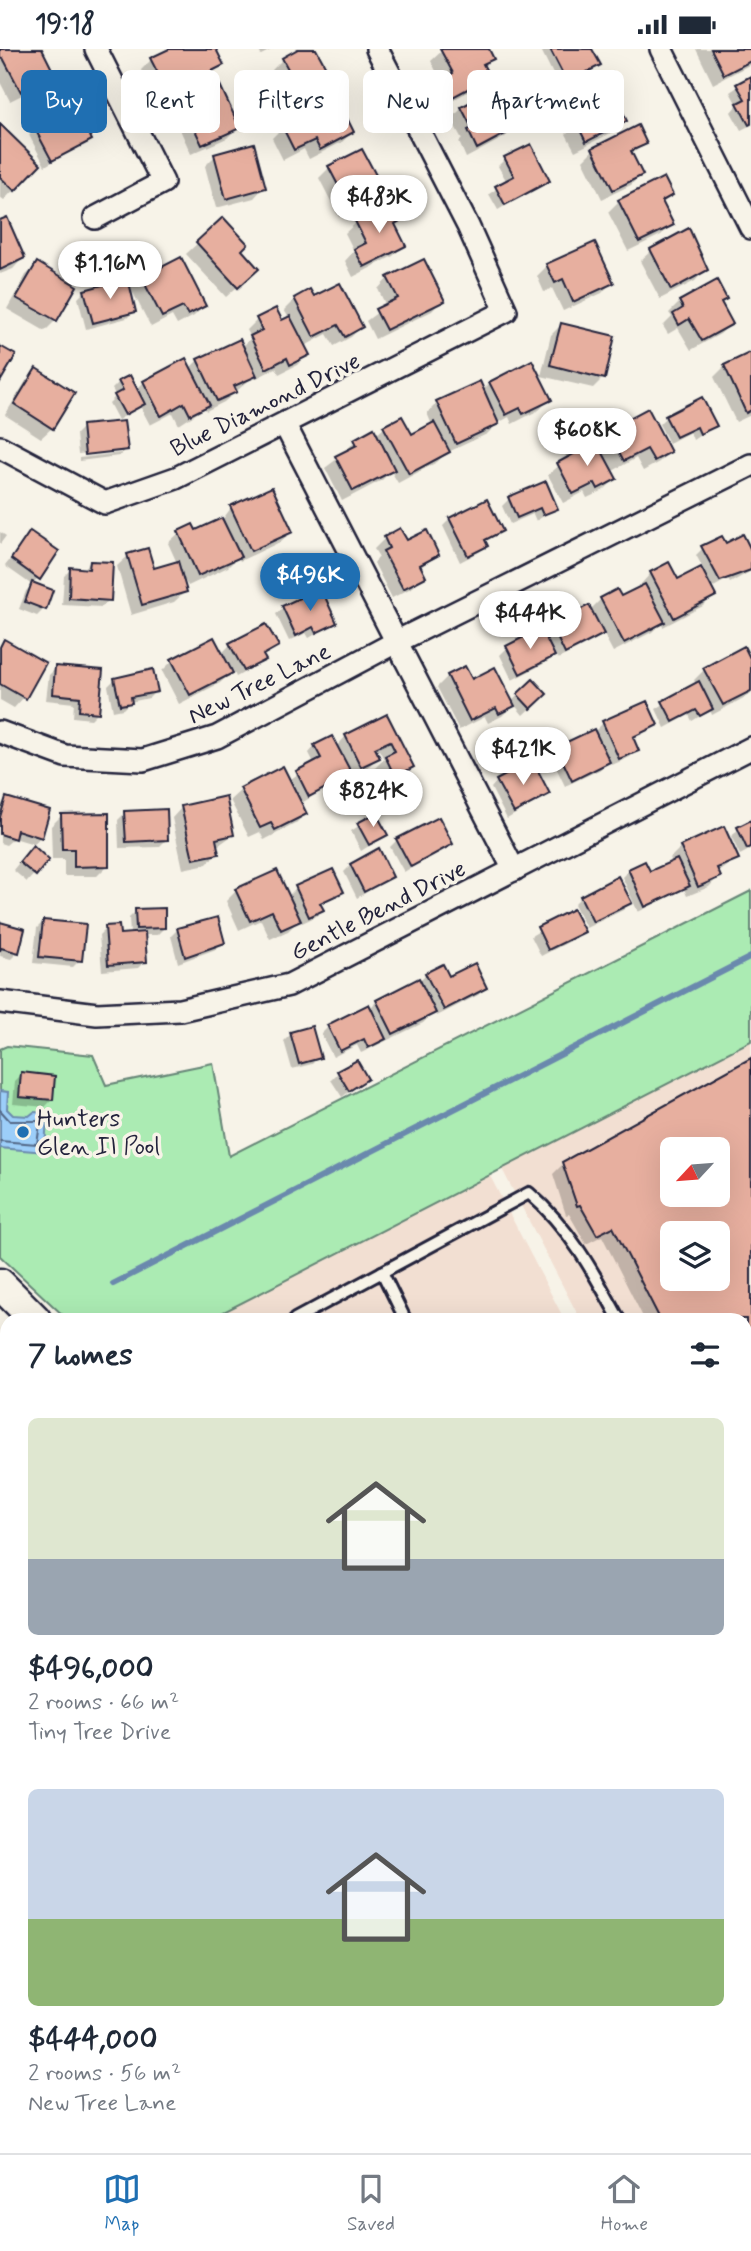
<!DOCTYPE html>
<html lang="en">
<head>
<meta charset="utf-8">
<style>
  body { margin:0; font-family:Mynerve,sans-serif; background:#f6f6f7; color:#1f2937; height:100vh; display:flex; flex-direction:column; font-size:26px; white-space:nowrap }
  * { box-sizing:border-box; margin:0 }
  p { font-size:23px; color:#747a83 }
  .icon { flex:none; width:38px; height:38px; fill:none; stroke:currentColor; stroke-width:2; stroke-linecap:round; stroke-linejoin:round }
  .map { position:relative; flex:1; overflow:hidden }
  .side { position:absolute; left:0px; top:1264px; width:752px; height:842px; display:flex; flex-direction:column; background:#fff; border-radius:21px 21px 0 0; box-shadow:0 7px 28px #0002 }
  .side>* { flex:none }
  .guide { position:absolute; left:21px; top:21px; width:710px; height:63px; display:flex; gap:14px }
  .needle { width:46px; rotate:244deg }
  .controls { position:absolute; left:660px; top:1088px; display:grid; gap:14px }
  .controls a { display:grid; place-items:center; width:70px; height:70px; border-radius:10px; background:#fff; box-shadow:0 7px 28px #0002; font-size:35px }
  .price { position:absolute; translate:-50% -60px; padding:0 16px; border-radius:24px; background:#fff; color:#222; font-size:23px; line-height:46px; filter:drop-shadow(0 2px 4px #0008) }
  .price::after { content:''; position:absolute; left:50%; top:42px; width:21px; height:16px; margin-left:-10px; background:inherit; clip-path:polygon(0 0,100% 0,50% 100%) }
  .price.current { background:#1f6fb2; color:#fff }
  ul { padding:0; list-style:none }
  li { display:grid; align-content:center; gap:14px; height:371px; padding:0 28px }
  li span { display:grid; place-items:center; height:217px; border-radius:10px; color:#555 }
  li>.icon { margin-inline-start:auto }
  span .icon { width:126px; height:126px; fill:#fffc; stroke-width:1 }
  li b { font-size:30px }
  h2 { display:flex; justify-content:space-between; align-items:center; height:84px; padding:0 28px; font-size:30px }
  .tag { padding:0 24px; border-radius:10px; background:#fff; box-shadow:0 7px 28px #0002; font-size:24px; line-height:63px }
  .tag.current { background:#1f6fb2; color:#fff }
  .status { display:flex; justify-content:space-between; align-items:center; height:49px; padding:0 35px; background:#fff; direction:ltr }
  .status svg { height:19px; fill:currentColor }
  .tab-bar { display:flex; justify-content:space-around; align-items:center; height:98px; border-top:2px solid #e0e1e3; background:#fff; font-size:19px; color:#747a83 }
  .tab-bar a { display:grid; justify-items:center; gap:4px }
  .tab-bar .current { color:#1f6fb2 }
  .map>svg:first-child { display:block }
</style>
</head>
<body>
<div class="status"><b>19:18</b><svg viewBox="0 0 49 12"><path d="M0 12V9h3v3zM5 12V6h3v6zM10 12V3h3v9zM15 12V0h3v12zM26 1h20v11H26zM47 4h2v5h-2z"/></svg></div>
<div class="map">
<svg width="751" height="2104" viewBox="0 0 751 2104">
  <rect width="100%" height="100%" fill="#f7f3e8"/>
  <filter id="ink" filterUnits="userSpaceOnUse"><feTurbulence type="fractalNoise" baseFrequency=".0143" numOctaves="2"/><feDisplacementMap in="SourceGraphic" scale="14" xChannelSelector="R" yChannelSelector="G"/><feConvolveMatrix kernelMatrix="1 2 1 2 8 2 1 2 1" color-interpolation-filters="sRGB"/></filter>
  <g filter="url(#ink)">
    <g fill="#f2dfd2" fill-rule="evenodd">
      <path d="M751 992V1567L746 1570V1270H580L502 1120ZM672 1101H718V1146H672ZM672 1185H718V1230H672Z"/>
      <polygon points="489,1125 564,1270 210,1270"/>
      <polygon points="7,1453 7,2098 478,2098 481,2104 0,2104 0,1457"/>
      <polygon points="746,1626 751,1637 751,1970 746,1973"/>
    </g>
    <g fill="#abebb3" stroke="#668677" stroke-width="2">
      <polygon points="751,842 751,992 210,1270 67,1270 0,1207 0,1000 7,997 93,1006 106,1036 213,1014 229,1107"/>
      <polygon points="0,1322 7,1329 7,1429 0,1432"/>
    </g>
    <polygon fill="#9ccef9" stroke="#6b89ad" stroke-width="2" points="0,1042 8,1043 7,1060 13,1066 29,1067 34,1063 47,1064 45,1103 0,1099"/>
    <g fill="#0003" fill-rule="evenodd">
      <polygon points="0,0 40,0 53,25 42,36 10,52 0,33"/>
      <polygon points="172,0 214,0 221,16 211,26 157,54 141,21 151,11"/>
      <polygon points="258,0 273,0 261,6"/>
      <polygon points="302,0 314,0 332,33 321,44 285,63 278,49 284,43 272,21 283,10"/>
      <polygon points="444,0 487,0 492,9 483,18 488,28 477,38 440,58 431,42 441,32 431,12"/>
      <polygon points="545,0 590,0 598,16 560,39 542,3"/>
      <polygon points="696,0 751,0 751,15 713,35"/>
      <polygon points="751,29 751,76 741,81 731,63 737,56 730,43"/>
      <polygon points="619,43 614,48 625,71 615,82 575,102 566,85 570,81 559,59 569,48"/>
      <polygon points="184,54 238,78 227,89 191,105 173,65"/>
      <polygon points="462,59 516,78 505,88 466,109 459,93 462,90 451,70"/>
      <polygon points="0,78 39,115 4,151 0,148"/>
      <polygon points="283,78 352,83 342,93 309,110 304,100 283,111 272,89"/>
      <polygon points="36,80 90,91 45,117 29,86"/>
      <polygon points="645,94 631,106 641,125 631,136 602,150 583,111 593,101"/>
      <polygon points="215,107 264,138 254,149 216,159 205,117"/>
      <polygon points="505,110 548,131 498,161 489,145 507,133 498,117"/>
      <polygon points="329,119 382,141 371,151 339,168 319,129"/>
      <polygon points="671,146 662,155 672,175 661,186 628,202 608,163 619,152"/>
      <polygon points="392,155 400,171 394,177 404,196 393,207 353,228 345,212 354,202 345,184 356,174"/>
      <polygon points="223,171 239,201 246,230 226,248 186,205"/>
      <polygon points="0,173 23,209 13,220 0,225"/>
      <polygon points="688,181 705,221 695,232 660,250 640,212 651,202"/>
      <polygon points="37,216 56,271 45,282 7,260 26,226"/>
      <polygon points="547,217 612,233 602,244 563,262 552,239 544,243 537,227"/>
      <polygon points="138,221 159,221 204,257 194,267 177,276 172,267 151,278 129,236 134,262 127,269 86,280 78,249 85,242 128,231"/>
      <polygon points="388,229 442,251 432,262 375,290 366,272 386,257 378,240"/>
      <polygon points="295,250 313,250 361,278 351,288 334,297 327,285 303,298 307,306 297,316 279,325 276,319 255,330 254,327 224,353 206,362 205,359 179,376 173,364 150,376 140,357 118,371 109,354 116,347 112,340 119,333 136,341 144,333 189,320 198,311 242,298 251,289 247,281 257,271 282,273 289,269 284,261"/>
      <polygon points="725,250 720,255 731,275 720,285 691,301 678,279 668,285 663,277 672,268 669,264 680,253"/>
      <polygon points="561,276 603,329 593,339 541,327 551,286"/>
      <polygon points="751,305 751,366 736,373 714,328 725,317"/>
      <polygon points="531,313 550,350 539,361 512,375 509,368 498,374 487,385 446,404 437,413 398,434 391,422 382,431 342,452 325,419 345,404 355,391 375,387 384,379 412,387 432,376 427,364 437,354 482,342 490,334"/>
      <polygon points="37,321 52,379 41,389 5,366 26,332"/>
      <polygon points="666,368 715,376 693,391 690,383 669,394 659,375"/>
      <polygon points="604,375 669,403 659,413 643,422 636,409 611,423 615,430 604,441 587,449 584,443 563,454 548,426 567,410 565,405 575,394 589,400 598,394 594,386"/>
      <polygon points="83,378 126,401 119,407 79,412 79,409 121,404 121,400 78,405 76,385"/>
      <polygon points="545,434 556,459 536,472 533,465 510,475 502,457 509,450"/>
      <polygon points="231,459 291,483 280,493 240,512 238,508 228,518 188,537 180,524 185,543 174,553 131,566 117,517 128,507 153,521 177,514 168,494 179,484 192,477 195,483 222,471"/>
      <polygon points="450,470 501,481 484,493 486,497 479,503 460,513 443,477"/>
      <polygon points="0,483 6,487 0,495"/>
      <polygon points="31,484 38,529 32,535 44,560 37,567 19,560 26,542 32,536 5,517"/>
      <polygon points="385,489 437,505 420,519 424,527 413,538 392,549 374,514 379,508 374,500"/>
      <polygon points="725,497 751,504 751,522 730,534 728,530 710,540 713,547 703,557 663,578 661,574 652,583 613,603 603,584 595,591 558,610 555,605 547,613 512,631 500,606 507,599 540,581 546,592 570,576 568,572 574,565 590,561 601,550 620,550 642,538 641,535 651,524 677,533 703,519 696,506 703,499"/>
      <polygon points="90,513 109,551 102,558 62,556 64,527 71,520 83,521"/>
      <polygon points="283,559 335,574 309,589 306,584 289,592 276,565"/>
      <polygon points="5,592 24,648 14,659 0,651 0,597"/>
      <polygon points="230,596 276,597 262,608 263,611 256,617 236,628 233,621 220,634 179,655 162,622 172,612 221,605"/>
      <polygon points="751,615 751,645 712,666 710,661 692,672 689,666 665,679 656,660 696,635 694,631 704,621"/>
      <polygon points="56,619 98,663 91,670 73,668 74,654 46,651 49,626"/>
      <polygon points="448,627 471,632 511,653 533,632 545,645 523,666 514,655 502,667 488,674 485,668 459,681 437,638"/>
      <polygon points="115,630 156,642 149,649 130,653 123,660 113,662 108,637"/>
      <polygon points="386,667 412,718 401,728 384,737 375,719 384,710 379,701 375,703 377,709 367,719 349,725 300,755 305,765 295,775 264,791 260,783 249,788 230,751 241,741 288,732 314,714 309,704 315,697 336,698 346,687"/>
      <polygon points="603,674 656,676 632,690 637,701 630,708 612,716 610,711 601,720 565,737 550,706 557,699 594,683"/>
      <polygon points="497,732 548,745 507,770 491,739"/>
      <polygon points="7,750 40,788 34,795 14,789 6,796 0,794 0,757"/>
      <polygon points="182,758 233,786 216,798 217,804 207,815 183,820 172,769"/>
      <polygon points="125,764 166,791 159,798 119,799 118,771"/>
      <polygon points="62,766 108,816 97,827 64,827 64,810 52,810 51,777"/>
      <polygon points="376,766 386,786 361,802 351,782"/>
      <polygon points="751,773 751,800 740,806 731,787"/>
      <polygon points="397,791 451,795 404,823 390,798"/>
      <polygon points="681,798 737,809 717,824 719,827 709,838 687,847 684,840 638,863 622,828 629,821 649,824 673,814 670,809"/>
      <polygon points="26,805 47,811 27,833 13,821"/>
      <polygon points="351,816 391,828 357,849 344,823"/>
      <polygon points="296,839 341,843 320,856 322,861 315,868 302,874 300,870 288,882 270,890 261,871 239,881 226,852 236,842 288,847"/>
      <polygon points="581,848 630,854 623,861 586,879 574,855"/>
      <polygon points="136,862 164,879 157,886 143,886 145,912 138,919 102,922 99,886 106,879 118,887 130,886 129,869"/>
      <polygon points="573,862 583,882 576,889 541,907 531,887"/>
      <polygon points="44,872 80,911 73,918 33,914 37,879"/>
      <polygon points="0,875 18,903 11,910 0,907"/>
      <polygon points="178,880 223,893 216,900 178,914 171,887"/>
      <polygon points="426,925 485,939 478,946 437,967 435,962 423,974 361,1004 357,996 333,1008 321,985 328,978 369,960 377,952 418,933"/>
      <polygon points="291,985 319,1008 312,1015 292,1020 284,992"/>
      <path d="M751 1011V1370L746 1372V1270H644L602 1187 586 1195 569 1165 566 1166 553 1125 563 1115ZM672 1101H718V1146H672ZM672 1185H718V1230H672Z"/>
      <polygon points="338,1024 366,1030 342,1048 331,1031"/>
      <polygon points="22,1025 52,1051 45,1058 13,1055 15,1032"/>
      <polygon points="751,1783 751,1836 746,1825 746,1786"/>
      <polygon points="751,2049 751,2092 746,2095 746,2054"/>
    </g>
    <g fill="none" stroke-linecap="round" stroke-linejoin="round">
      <polyline stroke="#536787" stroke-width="2" points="0,1061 10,1072 37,1072 40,1075 37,1095 0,1092"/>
      <polyline stroke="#6b89ad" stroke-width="6" points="113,1235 751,908"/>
    </g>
    <g fill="#e7af9f" stroke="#22223b" stroke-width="2" fill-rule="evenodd">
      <polygon points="0,0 42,0 55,26 21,43 3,9 0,11"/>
      <polygon points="169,0 216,0 224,16 168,44 150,9"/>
      <polygon points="298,0 316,0 334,33 296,54 287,37 295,33 282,9"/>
      <polygon points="440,0 489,0 494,10 483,15 490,28 451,49 441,30 453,24"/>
      <polygon points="550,0 592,0 601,16 567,33"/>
      <polygon points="711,0 751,0 751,12 724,26"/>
      <polygon points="612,24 622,43 615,46 627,72 586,93 576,73 580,70 568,47"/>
      <polygon points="751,27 751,75 749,76 737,54 745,50 736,35"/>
      <polygon points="220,36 240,79 202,96 182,53"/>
      <polygon points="497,39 518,78 477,100 468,81 472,79 461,58"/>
      <polygon points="337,49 354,83 320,101 315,91 294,101 282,77"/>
      <polygon points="75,57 92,91 52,112 34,78"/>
      <polygon points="0,75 41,115 15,142 0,128"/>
      <polygon points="638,76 647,95 631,102 643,126 613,141 592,99"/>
      <polygon points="254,94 266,139 226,150 214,105"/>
      <polygon points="531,95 550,132 505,156 495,137 514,127 504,108"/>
      <polygon points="362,100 384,141 350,159 328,117"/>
      <polygon points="664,128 673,146 662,152 674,176 639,193 618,151"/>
      <polygon points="393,153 402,171 395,175 406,197 364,218 354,200 366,194 355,172"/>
      <polygon points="7,168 25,209 0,221 0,171"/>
      <polygon points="223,168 248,195 242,201 259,220 238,239 196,193"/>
      <polygon points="689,179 708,221 671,241 650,200"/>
      <polygon points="595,193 614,234 573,253 563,230 555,234 546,215"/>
      <polygon points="181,208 206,257 188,266 183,258 162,268 137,220 155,210 160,219"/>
      <polygon points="424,210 445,252 386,281 375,260 398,249 387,228"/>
      <polygon points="37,213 77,237 57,272 16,249"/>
      <polygon points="128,229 136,263 93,274 84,241"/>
      <polygon points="717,231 727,250 721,253 733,275 702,292 689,270 679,276 673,265 683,259 679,252"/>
      <polygon points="340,234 363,278 345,288 338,276 314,288 294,249 310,240 314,247"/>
      <polygon points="276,259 282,271 290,267 310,306 290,316 287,309 266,320 250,287 262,281 256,269"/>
      <polygon points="561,274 615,287 605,330 550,316"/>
      <polygon points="240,290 257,327 234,337 237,343 217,352 197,310"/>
      <polygon points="0,297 16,306 0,333"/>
      <polygon points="751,303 751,361 746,364 724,316"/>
      <polygon points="186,309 210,356 190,366 184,354 161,367 143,332"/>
      <polygon points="532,311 552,351 523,365 520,359 506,366 489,333"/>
      <polygon points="36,319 75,344 53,380 14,355"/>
      <polygon points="130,326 145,355 125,366 114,346 123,341 118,332"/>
      <polygon points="480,332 499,375 456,395 436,352"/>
      <polygon points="702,348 717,377 700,385 697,378 676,388 665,367"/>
      <polygon points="648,359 671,403 654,412 647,400 624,412 603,374 620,365 624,372"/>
      <polygon points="402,367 412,385 434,373 450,403 409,425 383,377"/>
      <polygon points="124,372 128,401 85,406 82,376"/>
      <polygon points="374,379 395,421 353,442 335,407 357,396 354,390"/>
      <polygon points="584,388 589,397 597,393 617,430 598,440 595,434 573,445 557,414 579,402 574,393"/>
      <polygon points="546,432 558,460 543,466 540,459 517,469 508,448"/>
      <polygon points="272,438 293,483 251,502 230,457"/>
      <polygon points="487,450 503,482 485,491 488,497 468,507 449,469"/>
      <polygon points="222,469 241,508 198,527 178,482 193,475 196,481"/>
      <polygon points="400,479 407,491 427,481 439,506 420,516 426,528 403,540 383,502 389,499 384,488"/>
      <polygon points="30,482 59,502 40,531 11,510"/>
      <polygon points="743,485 751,501 751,521 720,532 701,497 722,487 726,494"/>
      <polygon points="148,499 154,519 178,512 187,543 142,556 127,505"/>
      <polygon points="90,512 113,513 111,552 69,549 70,518 89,520"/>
      <polygon points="669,513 678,530 701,518 716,547 674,569 650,523"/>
      <polygon points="32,533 53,541 46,561 25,553"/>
      <polygon points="645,535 665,573 624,594 600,549 617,540 621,547"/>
      <polygon points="321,539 337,574 316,584 313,578 296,587 282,557"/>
      <polygon points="589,556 604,585 565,605 554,582 577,570 573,564"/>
      <polygon points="266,575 279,597 263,606 266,611 244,622 229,594"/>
      <polygon points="541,579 555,607 520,625 506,597"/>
      <polygon points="214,588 233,624 190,646 171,610"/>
      <polygon points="4,590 46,614 26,650 0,635 0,598"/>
      <polygon points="744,597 751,611 751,642 723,656 703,619"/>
      <polygon points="55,617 103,621 99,664 79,662 80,648 53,645"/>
      <polygon points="465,617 472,630 495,618 515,657 499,665 496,659 470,672 447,626"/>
      <polygon points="153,620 158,643 131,648 132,654 120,656 114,629"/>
      <polygon points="533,630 547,645 531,660 517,645"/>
      <polygon points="699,632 713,660 700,667 696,661 673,673 662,652"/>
      <polygon points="647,652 658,676 633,688 639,702 619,710 602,672"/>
      <polygon points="387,665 414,718 395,728 385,707 395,702 390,692 375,699 380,709 361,718 345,686"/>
      <polygon points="594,680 610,713 572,732 556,698"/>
      <polygon points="332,687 352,725 309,748 296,722 321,709 314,696"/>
      <polygon points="533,712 550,745 514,764 496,731"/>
      <polygon points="283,717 307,765 275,781 271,774 260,779 240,739"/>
      <polygon points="226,747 234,786 216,790 219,805 193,810 181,757"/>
      <polygon points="6,748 50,761 42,789 17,781 15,790 0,785 0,768"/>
      <polygon points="167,760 168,791 126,793 124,762"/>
      <polygon points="109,764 109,817 74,818 74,800 62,800 61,765"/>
      <polygon points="376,764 388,786 369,796 357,774"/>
      <polygon points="439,768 453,795 411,818 396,790"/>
      <polygon points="751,771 751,798 747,800 737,778"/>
      <polygon points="724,777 739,810 717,819 721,828 698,838 680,797"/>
      <polygon points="33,796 49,811 36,827 19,813"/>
      <polygon points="379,799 393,828 364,843 350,815"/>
      <polygon points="677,810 690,837 645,858 628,820 645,812 650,822"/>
      <polygon points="333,820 344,843 320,854 324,861 309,868 295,837"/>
      <polygon points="277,821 301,872 281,881 272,862 250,872 235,840"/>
      <polygon points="618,827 632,854 593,873 580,847"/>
      <polygon points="165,859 165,879 136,880 135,860"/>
      <polygon points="573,860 585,883 548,901 537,878"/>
      <polygon points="218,868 225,894 185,908 177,879"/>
      <polygon points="43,871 86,875 82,912 39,908"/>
      <polygon points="0,873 25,880 19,904 1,899 0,902"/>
      <polygon points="119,876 120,885 145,883 147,913 108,916 105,877"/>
      <polygon points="475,914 487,939 444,961 425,924 443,915 449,927"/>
      <polygon points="419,929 436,964 393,985 376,951"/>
      <polygon points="369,955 386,990 368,999 364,990 340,1002 327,976"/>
      <polygon points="312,977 321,1009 299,1015 290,983"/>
      <path d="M751 1009V1365L746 1368V1270H660L613 1178 597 1186 580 1156 577 1157 562 1113ZM672 1101H718V1146H672ZM672 1185H718V1230H672Z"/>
      <polygon points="357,1011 368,1030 349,1042 337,1022"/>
      <polygon points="21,1023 55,1027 53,1051 19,1048"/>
      <polygon points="751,2061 751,2087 747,2089 746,2063"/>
    </g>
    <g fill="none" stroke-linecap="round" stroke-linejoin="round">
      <g stroke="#22223b" stroke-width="16">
        <g id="service">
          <polyline points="382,1223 405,1270"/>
          <path d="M295 1270 529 1144C570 1179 594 1224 619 1270"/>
          <polyline points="746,1414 751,1412"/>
          <polyline points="0,1450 7,1447"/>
          <polyline points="746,1497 751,1500"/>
          <polyline points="0,1516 7,1513"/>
          <polyline points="0,1581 7,1578"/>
          <polyline points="0,1645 7,1641"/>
          <polyline points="0,1712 7,1708"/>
          <polyline points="746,1747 751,1744"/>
          <polyline points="0,1803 7,1817"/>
          <polyline points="746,1830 751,1841"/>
          <polyline points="746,1998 751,1995"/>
          <polyline points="746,2061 747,2062"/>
          <polyline points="0,2077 7,2093"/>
          <polyline points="82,2098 85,2104"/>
          <polyline points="205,2098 208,2104"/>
          <polyline points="661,2098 663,2104"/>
          <polyline points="725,2098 728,2104"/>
          <polyline points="604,2104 606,2098"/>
        </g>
      </g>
      <g stroke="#22223b" stroke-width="26">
        <g id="minor">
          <polyline points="661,0 751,179"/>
          <polyline points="95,169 163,133 96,0"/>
          <polyline points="285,376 514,821"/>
          <polyline points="0,398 105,454 176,429 506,262 468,177 377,0"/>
          <polyline points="0,683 65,707 143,711 217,688 396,593 751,416"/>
          <polyline points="0,953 97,965 180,961 289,936 751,699"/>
        </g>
      </g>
      <g stroke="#22223b" stroke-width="35">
        <g id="secondary">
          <polyline points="0,1235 35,1270"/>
          <polyline points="0,1305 7,1313"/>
          <polyline points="503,2098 506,2104"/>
          <polyline points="540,2098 543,2104"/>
        </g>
      </g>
      <g stroke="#22223b" stroke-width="38">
        <g id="primary">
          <polyline points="746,1619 751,1616"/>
          <polyline points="746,1655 751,1652"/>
          <polyline points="0,2000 7,1996"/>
          <polyline points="0,2037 7,2033"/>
        </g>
      </g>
      <use href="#service" stroke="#f7f3e8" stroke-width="10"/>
      <use href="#minor" stroke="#f7f3e8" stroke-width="21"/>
      <use href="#secondary" stroke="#f7f3e8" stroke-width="30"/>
      <use href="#primary" stroke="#f7f3e8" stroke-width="33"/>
    </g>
  </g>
  <circle fill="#1f6fb2" stroke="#f7f3e8" stroke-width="2.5" cx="23" cy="1083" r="7"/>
  <g text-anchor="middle" stroke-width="7" stroke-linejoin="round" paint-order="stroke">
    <g font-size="24" fill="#22223b" stroke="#f7f3e8">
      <text transform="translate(265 355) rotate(-26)" y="8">Blue Diamond Drive</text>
      <text transform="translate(259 634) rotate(-26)" y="8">New Tree Lane</text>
      <text transform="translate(378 861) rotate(-27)" y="8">Gentle Bend Drive</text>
    </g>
    <g font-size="24" fill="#22223b" stroke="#f7f3e8" text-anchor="start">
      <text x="37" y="1077">Hunters<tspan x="37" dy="28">Glen II Pool</tspan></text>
    </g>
  </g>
</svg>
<div class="controls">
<a><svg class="needle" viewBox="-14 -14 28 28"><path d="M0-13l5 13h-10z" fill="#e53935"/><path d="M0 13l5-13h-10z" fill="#747a83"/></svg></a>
<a><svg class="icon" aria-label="layers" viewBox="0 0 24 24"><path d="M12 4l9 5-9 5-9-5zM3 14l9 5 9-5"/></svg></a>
</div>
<b class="price" style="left:379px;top:186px">$483K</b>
<b class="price" style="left:110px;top:252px">$1.16M</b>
<b class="price" style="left:587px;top:419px">$608K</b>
<b class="price current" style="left:310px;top:564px">$496K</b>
<b class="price" style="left:530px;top:602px">$444K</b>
<b class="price" style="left:523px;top:738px">$421K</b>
<b class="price" style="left:373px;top:780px">$824K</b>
<div class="guide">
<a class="tag current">Buy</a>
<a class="tag">Rent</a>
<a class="tag">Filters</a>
<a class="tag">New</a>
<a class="tag">Apartment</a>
</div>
<section class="side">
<h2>7 homes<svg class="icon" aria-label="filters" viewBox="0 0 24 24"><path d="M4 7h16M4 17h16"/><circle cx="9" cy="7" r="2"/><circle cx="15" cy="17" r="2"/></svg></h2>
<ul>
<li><span style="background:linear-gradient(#dfe7d0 65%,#9aa5b1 0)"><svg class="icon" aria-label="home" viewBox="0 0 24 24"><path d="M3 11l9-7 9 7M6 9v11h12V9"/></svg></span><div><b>$496,000</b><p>2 rooms · 66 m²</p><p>Tiny Tree Drive</p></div></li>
<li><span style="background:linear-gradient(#c9d6e8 60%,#8fb573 0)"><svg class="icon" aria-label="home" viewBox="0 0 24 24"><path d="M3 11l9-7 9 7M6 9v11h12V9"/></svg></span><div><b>$444,000</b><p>2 rooms · 56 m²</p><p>New Tree Lane</p></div></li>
</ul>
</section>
</div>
<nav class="tab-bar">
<a class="current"><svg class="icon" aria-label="map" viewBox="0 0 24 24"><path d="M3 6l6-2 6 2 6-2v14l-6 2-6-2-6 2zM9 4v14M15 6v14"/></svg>Map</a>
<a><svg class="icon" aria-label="saved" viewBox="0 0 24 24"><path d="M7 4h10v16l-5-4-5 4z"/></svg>Saved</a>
<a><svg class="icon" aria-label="home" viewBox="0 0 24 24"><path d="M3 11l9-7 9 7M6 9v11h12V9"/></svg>Home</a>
</nav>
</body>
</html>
